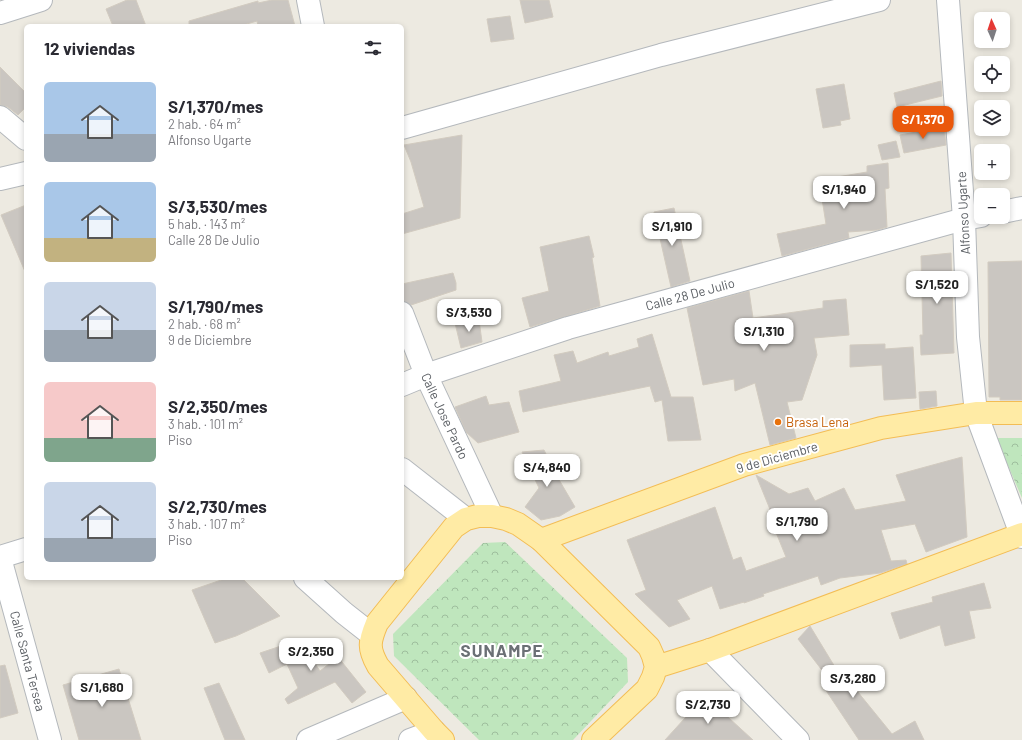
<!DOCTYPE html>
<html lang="es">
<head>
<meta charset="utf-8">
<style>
  body { margin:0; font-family:Barlow,sans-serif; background:#f7f7f7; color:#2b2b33; height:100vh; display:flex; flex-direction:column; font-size:15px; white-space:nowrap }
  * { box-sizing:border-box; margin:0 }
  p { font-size:13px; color:#7c7c81 }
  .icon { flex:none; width:22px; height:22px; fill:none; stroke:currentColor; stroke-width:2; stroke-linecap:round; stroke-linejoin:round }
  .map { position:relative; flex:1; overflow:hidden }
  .panel { position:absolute; left:24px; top:24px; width:380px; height:556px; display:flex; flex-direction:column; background:#fff; border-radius:6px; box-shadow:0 2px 6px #0003 }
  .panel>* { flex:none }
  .needle { width:26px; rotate:357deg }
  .fabs { position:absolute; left:974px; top:12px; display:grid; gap:8px }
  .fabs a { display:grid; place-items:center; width:36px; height:36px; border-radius:6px; background:#fff; box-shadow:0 2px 6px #0003; font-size:20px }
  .price { position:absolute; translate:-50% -34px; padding:0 9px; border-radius:8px; background:#fff; color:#222; font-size:13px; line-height:26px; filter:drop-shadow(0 1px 2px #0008) }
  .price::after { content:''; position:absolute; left:50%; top:24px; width:12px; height:9px; margin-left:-6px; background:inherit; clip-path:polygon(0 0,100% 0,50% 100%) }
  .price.active { background:#ea580c; color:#fff }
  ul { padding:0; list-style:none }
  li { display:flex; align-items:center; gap:12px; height:100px; padding:0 20px }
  li span { display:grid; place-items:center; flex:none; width:112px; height:80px; border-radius:6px; color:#555 }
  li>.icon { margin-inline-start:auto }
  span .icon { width:48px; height:48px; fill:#fffc; stroke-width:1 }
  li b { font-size:17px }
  h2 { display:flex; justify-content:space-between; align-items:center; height:48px; padding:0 20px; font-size:17px }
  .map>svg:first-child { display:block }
</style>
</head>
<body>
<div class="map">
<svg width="1022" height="740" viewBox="0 0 1022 740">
  <defs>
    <pattern id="forest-crowns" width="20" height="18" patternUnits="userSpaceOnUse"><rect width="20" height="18" fill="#bfe6bd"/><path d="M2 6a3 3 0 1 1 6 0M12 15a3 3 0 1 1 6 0" fill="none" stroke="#9ebe9d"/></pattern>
  </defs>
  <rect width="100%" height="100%" fill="#edeae1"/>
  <g fill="url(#forest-crowns)">
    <polygon points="996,438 1022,438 1022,498"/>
    <polygon points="505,542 627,658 628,682 573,740 479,740 394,656 393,634 483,543"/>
  </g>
  <g fill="#cac6c1" stroke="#d2cbc0">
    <polygon points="127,0 136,0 146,26 113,26 106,9"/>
    <polygon points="272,0 288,0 295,26 258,26 257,21 240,26 189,26 189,21 258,1 258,3"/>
    <polygon points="520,0 549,0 553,17 525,23"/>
    <polygon points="510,16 514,39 491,42 487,19"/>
    <polygon points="0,67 26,93 26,107 18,115 8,107 0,105"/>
    <polygon points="941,81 942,96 897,107 894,93"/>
    <polygon points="844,84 850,119 840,121 841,125 823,128 816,89"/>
    <polygon points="944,127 946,145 904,153 900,135"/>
    <polygon points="462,135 460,218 402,234 402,214 424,207 411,162 404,145"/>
    <polygon points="896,141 900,157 882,160 878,145"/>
    <polygon points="888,163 889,188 885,189 887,227 877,230 848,232 849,238 782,256 777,234 826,224 819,180 867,172 867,166"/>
    <polygon points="26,205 26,274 1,215"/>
    <polygon points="674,208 690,281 671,287 654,212"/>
    <polygon points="589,236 594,257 592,258 600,306 530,327 522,298 549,291 540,247"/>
    <polygon points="951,253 954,353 921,355 920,335 923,335 921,256"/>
    <polygon points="1022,261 1022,400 1000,400 1000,397 989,397 988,262"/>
    <polygon points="453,273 456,283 456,290 411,305 402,301 402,284"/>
    <polygon points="749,291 753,318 823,308 823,301 846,299 849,335 814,338 817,355 802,400 787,402 796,438 770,445 755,383 735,391 734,379 703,385 687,308"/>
    <polygon points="479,320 482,342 461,348 455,323"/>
    <polygon points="652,334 671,397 693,397 701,440 668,441 662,400 655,402 650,386 523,412 519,391 561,381 554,355 573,351 577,363 608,352 609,356 639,347 637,339"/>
    <polygon points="885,344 885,349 913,347 916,398 884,400 882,365 850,367 850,345"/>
    <polygon points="936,391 937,406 920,409 919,392"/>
    <polygon points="486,396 489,405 509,402 519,432 478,443 466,432 455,407"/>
    <polygon points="544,450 558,478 575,507 560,516 541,520 525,507 539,488 522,452"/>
    <polygon points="962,457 967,537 926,552 915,524 881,530 891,561 906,560 907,564 880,573 840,578 821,585 818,576 763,594 764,596 744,603 744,602 720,609 712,586 677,600 690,619 669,627 635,594 646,590 627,540 715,507 733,560 741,557 746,571 786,557 775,530 778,529 756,475 789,494 808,488 815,501 844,488 855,510 906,501 896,475"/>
    <polygon points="227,578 242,578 280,616 236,636 215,643 192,590"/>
    <polygon points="984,583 991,608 969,611 975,638 945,646 940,625 900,639 891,613 933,602 932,597"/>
    <polygon points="810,626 838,672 840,670 892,734 915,721 924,740 859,740 821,683 828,678 798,639"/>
    <polygon points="299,640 320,671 338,657 366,692 352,703 335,682 288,704 285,699 298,688 287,664 269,673 260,653"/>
    <polygon points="5,665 18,713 0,718 0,666"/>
    <polygon points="119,669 141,740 79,740 63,685"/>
    <polygon points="219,683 245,740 225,740 204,688"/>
    <polygon points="705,696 753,740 665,740"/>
  </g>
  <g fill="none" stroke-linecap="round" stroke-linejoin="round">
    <g stroke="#b4b8bc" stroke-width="24">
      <g id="minor">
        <polyline points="308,0 313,26"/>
        <polyline points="948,0 964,219 968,337 976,413 1022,537"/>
        <polyline points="0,13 41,0"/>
        <polyline points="0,117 26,139"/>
        <polyline points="402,128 661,55 879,0"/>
        <polyline points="0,179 26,173"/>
        <polyline points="1003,212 1022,208"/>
        <polyline points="402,313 426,375 492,516"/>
        <polyline points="402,385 426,375 568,328 964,219 981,216"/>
        <polyline points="402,469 466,519"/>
        <polyline points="0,557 26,549"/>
        <polyline points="0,558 50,740"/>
        <polyline points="305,578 344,613 372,635"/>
        <polyline points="710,650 798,740"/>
        <polyline points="308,740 406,698"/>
        <polyline points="410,740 434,731"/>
      </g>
    </g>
    <g stroke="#f3bd55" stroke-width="24">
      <g id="major">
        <polyline points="541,540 744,465 881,428 976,413 1022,413"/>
        <polyline points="656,667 710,650 1022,534"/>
        <path d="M443 740 434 731 378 666C368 648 369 642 377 623L454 527 466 519 478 516H492L506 519 518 524 541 540 649 647 653 656 656 667 653 677 647 689 593 740"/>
      </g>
    </g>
    <use href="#minor" stroke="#fff" stroke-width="22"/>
    <use href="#major" stroke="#ffeba5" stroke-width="22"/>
  </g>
  <circle fill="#e8710a" stroke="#fff" stroke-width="1.5" cx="778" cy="422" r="4"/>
  <g text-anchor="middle" stroke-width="4" stroke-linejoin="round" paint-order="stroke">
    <g font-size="13" fill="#5a5e63" stroke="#fff">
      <text transform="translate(963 213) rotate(-93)" y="5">Alfonso Ugarte</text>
      <text transform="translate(690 294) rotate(-15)" y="5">Calle 28 De Julio</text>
      <text transform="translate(445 416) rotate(65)" y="5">Calle Jose Pardo</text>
      <text transform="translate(777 457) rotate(-16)" y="5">9 de Diciembre</text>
      <text transform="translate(28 661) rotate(75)" y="5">Calle Santa Tersea</text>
    </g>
    <g font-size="13" fill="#c56008" stroke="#fff" text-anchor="start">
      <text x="786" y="427">Brasa Lena</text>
    </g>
    <g font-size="17" font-weight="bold" letter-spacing="1" fill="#6b7075" stroke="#fff">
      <text x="502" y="657">SUNAMPE</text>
    </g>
  </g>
</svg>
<div class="fabs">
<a><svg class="needle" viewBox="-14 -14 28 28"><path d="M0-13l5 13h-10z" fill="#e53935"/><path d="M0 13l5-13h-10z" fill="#7c7c81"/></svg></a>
<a><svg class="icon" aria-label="locate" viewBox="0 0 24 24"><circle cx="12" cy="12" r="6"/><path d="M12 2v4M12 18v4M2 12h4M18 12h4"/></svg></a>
<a><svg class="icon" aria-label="layers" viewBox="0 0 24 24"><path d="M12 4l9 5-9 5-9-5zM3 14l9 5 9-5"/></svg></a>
<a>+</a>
<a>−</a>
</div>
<b class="price active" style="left:923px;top:140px">S/1,370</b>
<b class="price" style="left:844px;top:210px">S/1,940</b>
<b class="price" style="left:672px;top:247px">S/1,910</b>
<b class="price" style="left:937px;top:305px">S/1,520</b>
<b class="price" style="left:469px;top:333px">S/3,530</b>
<b class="price" style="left:764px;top:352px">S/1,310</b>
<b class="price" style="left:547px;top:488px">S/4,840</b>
<b class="price" style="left:797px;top:542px">S/1,790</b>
<b class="price" style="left:311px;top:672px">S/2,350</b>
<b class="price" style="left:853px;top:699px">S/3,280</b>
<b class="price" style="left:102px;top:708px">S/1,680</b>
<b class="price" style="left:708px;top:725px">S/2,730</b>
<section class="panel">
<h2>12 viviendas<svg class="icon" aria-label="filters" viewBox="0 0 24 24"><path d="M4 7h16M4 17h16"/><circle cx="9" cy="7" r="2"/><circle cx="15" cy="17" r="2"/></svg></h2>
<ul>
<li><span style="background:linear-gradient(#a9c7e8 65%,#9aa5b1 0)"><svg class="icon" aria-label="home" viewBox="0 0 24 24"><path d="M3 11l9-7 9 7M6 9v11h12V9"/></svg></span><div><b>S/1,370/mes</b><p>2 hab. · 64 m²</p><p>Alfonso Ugarte</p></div></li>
<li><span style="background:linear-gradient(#a9c7e8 70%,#c2b280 0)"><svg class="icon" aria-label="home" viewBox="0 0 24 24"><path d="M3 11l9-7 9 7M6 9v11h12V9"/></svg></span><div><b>S/3,530/mes</b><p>5 hab. · 143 m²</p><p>Calle 28 De Julio</p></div></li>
<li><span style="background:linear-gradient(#c9d6e8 60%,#9aa5b1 0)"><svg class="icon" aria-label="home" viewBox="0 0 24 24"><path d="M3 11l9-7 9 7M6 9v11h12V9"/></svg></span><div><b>S/1,790/mes</b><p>2 hab. · 68 m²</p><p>9 de Diciembre</p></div></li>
<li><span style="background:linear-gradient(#f6c9c9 70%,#7fa58c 0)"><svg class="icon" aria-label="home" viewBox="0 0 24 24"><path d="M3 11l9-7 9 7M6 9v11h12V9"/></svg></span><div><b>S/2,350/mes</b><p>3 hab. · 101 m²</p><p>Piso</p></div></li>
<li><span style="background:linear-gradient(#c9d6e8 70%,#9aa5b1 0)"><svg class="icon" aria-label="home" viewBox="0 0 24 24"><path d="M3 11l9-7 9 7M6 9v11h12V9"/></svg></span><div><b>S/2,730/mes</b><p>3 hab. · 107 m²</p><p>Piso</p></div></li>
</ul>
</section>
</div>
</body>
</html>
